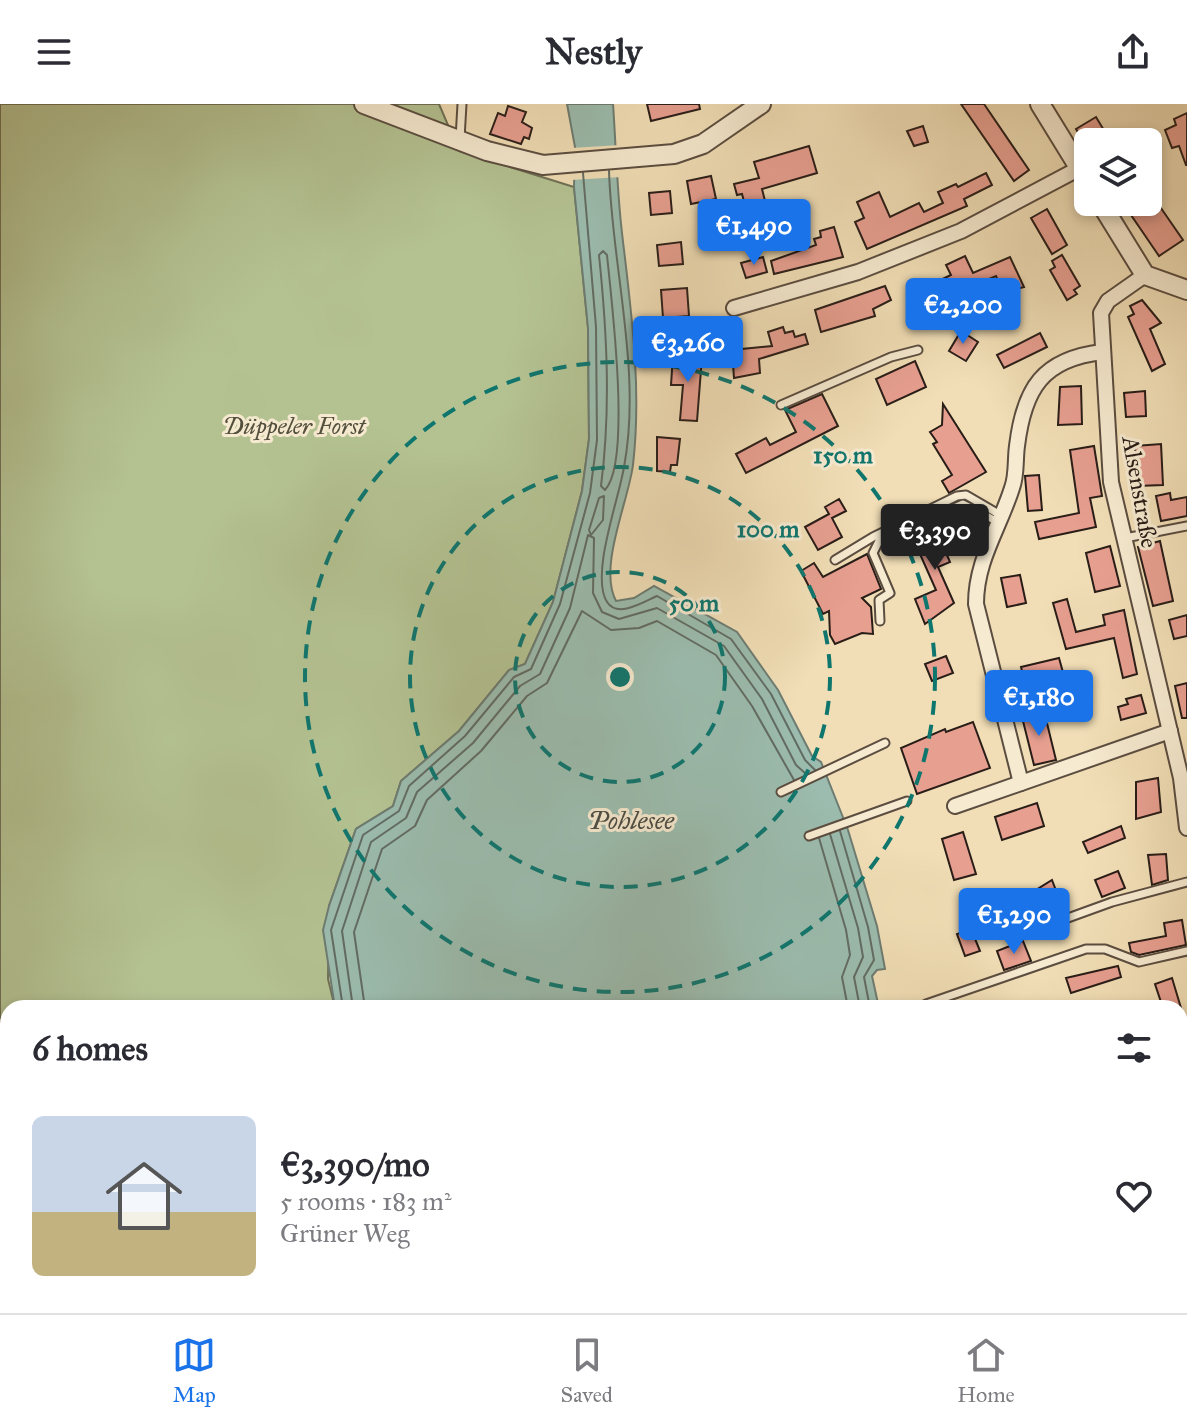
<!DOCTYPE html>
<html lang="en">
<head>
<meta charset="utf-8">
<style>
  body { margin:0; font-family:"IM FELL Great Primer",serif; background:#f7f7f7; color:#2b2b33; height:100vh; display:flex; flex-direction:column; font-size:30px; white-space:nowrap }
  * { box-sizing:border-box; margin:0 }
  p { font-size:26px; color:#7c7c81 }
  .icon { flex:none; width:44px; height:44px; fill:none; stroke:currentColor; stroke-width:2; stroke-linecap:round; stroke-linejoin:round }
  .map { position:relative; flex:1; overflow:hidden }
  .panel { position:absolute; left:0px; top:896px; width:1188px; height:314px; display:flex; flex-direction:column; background:#fff; border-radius:24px 24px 0 0; box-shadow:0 4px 12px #0003 }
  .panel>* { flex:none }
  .fabs { position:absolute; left:1074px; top:24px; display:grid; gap:16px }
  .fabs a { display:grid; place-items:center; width:88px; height:88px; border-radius:12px; background:#fff; box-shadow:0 4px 12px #0003; font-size:40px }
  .price { position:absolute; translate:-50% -68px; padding:0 18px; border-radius:8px; background:#1a73e8; color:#fff; font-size:26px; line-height:52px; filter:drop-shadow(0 2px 4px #0008) }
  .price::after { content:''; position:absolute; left:50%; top:48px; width:24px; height:18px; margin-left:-12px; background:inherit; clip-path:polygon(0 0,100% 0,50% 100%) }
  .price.selected { background:#222; color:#fff }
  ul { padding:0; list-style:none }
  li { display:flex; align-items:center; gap:24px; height:200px; padding:0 32px }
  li+li { border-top:2px solid #e1e1e2 }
  li span { display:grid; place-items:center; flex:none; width:224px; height:160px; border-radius:12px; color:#555 }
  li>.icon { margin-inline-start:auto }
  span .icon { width:96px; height:96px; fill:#fffc; stroke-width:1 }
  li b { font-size:34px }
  h2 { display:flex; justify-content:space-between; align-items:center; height:96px; padding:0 32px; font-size:34px }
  header { display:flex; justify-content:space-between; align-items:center; height:104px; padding:0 32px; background:#fff; font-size:36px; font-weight:700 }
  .menu { display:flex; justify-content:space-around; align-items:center; height:112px; border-top:2px solid #e1e1e2; background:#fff; font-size:22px; color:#7c7c81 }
  .menu a { display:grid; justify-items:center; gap:4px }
  .menu .selected { color:#1a73e8 }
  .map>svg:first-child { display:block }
</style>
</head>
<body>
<header><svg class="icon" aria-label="menu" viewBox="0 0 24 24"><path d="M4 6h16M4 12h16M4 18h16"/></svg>Nestly<svg class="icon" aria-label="share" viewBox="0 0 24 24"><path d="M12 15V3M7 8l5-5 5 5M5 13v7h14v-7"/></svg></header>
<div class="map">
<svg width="1187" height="1209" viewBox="0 0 1187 1209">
  <rect width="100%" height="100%" fill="#f1deb6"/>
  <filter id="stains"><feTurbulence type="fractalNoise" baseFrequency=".0025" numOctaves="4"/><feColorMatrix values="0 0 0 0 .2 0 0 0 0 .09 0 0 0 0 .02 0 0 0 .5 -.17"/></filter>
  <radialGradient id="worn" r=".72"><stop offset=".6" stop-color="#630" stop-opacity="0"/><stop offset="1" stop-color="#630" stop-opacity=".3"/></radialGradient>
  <polygon fill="#b4c292" stroke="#6e7055" stroke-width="2" points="0,0 439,0 459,47 574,83 588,224 589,335 582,387 553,498 525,560 509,566 459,627 401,677 393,702 356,725 329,802 328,875 335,904 8,904 8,1202 203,1202 201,1209 0,1209"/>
  <g fill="#9bbcae" stroke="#6d7c72" stroke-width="2">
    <path d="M567 0H613C616 43 617 86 622 129 631 206 642 283 633 361 628 399 598 463 616 497L634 494 654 482 737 528 778 586 812 652 821 658 848 726 877 822 885 865 877 866 872 872 879 904H335L323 826 329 802 356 725 393 702 401 677 459 627 509 566 525 560 553 498 582 387 589 335 588 224 574 83 575 43Z"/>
    <polygon points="203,1202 726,1202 718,1209 201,1209"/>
  </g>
  <polygon fill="#f1deb6" points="620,41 621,73 571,76 571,44"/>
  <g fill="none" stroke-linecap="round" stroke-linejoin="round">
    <g stroke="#626c63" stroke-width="2">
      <path d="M609 67C612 163 642 268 624 363 619 395 590 471 607 498 618 515 645 497 657 492L731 535 771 590 805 656 815 666"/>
      <path d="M603 147 607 151C611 193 632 358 605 386L601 382C611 304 607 229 599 151Z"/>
      <polygon points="604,392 603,416 591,431 589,426 599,394"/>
      <polyline points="840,727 868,823 874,856 864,873 870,904"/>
      <polyline points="830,730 858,824 863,853 854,873 860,904"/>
      <polyline points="819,734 846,826 850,851 842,873 848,904"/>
      <polyline points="343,904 331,826 363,731 399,707 409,682 465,632 514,573 531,565 560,500 590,389 597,336 596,223 583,69"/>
      <polyline points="353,904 342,827 371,738 406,714 417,688 473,639 520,582 540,570 570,504 588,431 594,434 593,489 602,508 619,515 657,504 724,542 762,595 796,661 806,670"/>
      <polyline points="365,904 354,828 382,745 415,722 427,696 481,647 527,592 547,579 582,507 611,526 639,524 657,517 716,551 752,602 794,676"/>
    </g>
  </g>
  <g fill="#e79f90" stroke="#291d18" stroke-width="2">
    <polygon points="647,0 699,0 700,5 651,17"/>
    <polygon points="961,0 984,0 1029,66 1014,77"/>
    <polygon points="508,2 526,8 522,18 532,24 529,35 524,33 521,40 490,30 498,9 505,12"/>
    <polygon points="1187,9 1187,61 1186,61 1179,42 1172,44 1165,26 1176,21 1174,15"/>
    <polygon points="1096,13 1111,38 1084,38 1076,25"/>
    <polygon points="923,22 928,38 914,42 907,27"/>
    <polygon points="809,42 817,69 762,85 766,101 746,105 742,90 737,91 734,80 759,74 754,58"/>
    <polygon points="986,69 992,81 964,95 967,102 867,145 855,118 864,114 857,98 879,88 890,113 919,99 924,108 943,99 938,88 956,80 958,83"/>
    <polygon points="711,72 716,95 691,100 687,77"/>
    <polygon points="670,87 672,109 651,111 649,89"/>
    <polygon points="1154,94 1183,136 1159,152 1131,111 1137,106 1135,103"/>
    <polygon points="1047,105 1067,141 1052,150 1031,114"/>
    <polygon points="834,123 843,153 774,170 771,157 816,141 814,135 821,133 820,127"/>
    <polygon points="681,138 683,160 659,162 657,141"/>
    <polygon points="1062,151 1080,182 1074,186 1077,190 1067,196 1050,166 1055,163 1052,157"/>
    <polygon points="965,152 973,169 1010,153 1024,183 1003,188 996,172 941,195 934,179 951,171 946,161"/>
    <polygon points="763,153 767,168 746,174 741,159"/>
    <polygon points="885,182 891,196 873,205 875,212 821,228 815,206"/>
    <polygon points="687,184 689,212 663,214 661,186"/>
    <polygon points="940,192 949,212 929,221 917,203"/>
    <polygon points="1142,196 1161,219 1150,225 1165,260 1152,267 1128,213 1134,210 1130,202"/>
    <polygon points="783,223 785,229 793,227 795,233 805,230 808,240 759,255 760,269 734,274 732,246 772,242 768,228"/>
    <polygon points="961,227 978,238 966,257 949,247"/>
    <polygon points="1040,229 1047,243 1004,264 997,251"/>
    <polygon points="673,251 702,253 697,317 680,316 683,281 671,281"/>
    <polygon points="915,257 926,283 887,301 876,275"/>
    <polygon points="1081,282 1082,320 1058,321 1060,283"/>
    <polygon points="1145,287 1146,312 1126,313 1124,289"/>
    <polygon points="822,290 838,322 746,369 736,350 766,334 770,341 796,328 785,306"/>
    <polygon points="943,300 986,368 949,389 942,377 952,371 933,340 937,338 930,328 942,321"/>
    <polygon points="657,333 680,335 677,361 671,361 670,368 657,367"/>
    <polygon points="1161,340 1163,381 1137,382 1135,342"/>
    <polygon points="1094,342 1102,392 1090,394 1096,423 1039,435 1035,418 1079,409 1070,346"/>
    <polygon points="1039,371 1042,406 1028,407 1025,372"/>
    <polygon points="1170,389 1171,396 1187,393 1187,412 1161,417 1156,392"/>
    <polygon points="839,395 846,407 832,414 842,433 818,446 805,423 829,410 825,403"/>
    <polygon points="942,417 951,436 942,440 950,458 938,463 954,499 925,520 915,495 936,486 920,450 928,447 919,428"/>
    <polygon points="1160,437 1173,497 1153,502 1138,443"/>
    <polygon points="1110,442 1120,482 1095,488 1086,449"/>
    <polygon points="867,450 881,485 862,494 871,503 873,530 862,529 835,540 830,531 829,507 823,510 801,467 814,459 823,473"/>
    <polygon points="1020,471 1026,499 1007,503 1001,474"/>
    <polygon points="1067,495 1076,528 1105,521 1103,511 1124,506 1137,570 1123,574 1114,534 1066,545 1053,499"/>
    <polygon points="1187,511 1187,532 1174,535 1169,516"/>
    <polygon points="946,552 953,569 932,577 925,560"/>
    <polygon points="1059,554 1064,572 1049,575 1047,569 1024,575 1021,563"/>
    <polygon points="1187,579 1187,614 1182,614 1175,582"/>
    <polygon points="1141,591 1146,609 1121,616 1118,603 1128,600 1126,595"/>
    <polygon points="1044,607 1056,656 1034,661 1022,613"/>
    <polygon points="973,618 990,664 917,690 901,644 945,625 946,628"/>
    <polygon points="1158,674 1161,708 1136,715 1136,678"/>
    <polygon points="1037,699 1044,722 1002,736 995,713"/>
    <polygon points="1121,722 1125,734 1088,749 1083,738"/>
    <polygon points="963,728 976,770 954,776 942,735"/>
    <polygon points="1166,750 1168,776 1152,781 1148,751"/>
    <polygon points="1118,767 1125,784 1102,793 1095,776"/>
    <polygon points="1052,776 1064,808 1039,818 1028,791"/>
    <polygon points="998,805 1003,818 976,829 971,816"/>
    <polygon points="1182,816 1186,841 1139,851 1131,848 1129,839 1166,832 1164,819"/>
    <polygon points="971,825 980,847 965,852 957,830"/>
    <polygon points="1023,837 1031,857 1004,866 997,847"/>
    <polygon points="1118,862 1121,873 1071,889 1066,874"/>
    <polygon points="1172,874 1181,904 1163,904 1155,880"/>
  </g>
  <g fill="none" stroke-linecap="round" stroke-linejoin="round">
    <g stroke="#5b4d40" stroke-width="11">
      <g id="service">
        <polyline points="460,35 462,0"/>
        <polyline points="781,301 891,253 918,246"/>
        <polyline points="1125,434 1187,422"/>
        <polyline points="835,456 873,433 957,392 966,391 1002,412"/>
        <polyline points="880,517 879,496 890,489 873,449 879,437 963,400 998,418"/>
        <polyline points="781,688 885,639"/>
        <polyline points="809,732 907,697"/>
        <polyline points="1032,827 1112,798 1187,778"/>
        <polyline points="926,900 1086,845 1105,845 1139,858 1187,847"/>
      </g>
    </g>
    <g stroke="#5b4d40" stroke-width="18">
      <g id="minor">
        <polyline points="1145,171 1108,197 1101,209 1111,378 1181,674 1187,724"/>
        <polyline points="734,204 858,168 961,127 1080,64"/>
        <path d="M1021 679 976 500C976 456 999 425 1012 384 1017 371 1015 356 1017 342 1024 284 1043 255 1102 248"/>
        <polyline points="955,702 1170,627"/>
        <polyline points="1180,1161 1187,1161"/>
      </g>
    </g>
    <g stroke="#5b4d40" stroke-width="22">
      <g id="tertiary">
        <polyline points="364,0 487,47 543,61 674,50 703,40 761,0"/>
        <polyline points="1040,0 1088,78"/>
        <polyline points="1100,98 1145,171 1187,186"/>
      </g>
    </g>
    <use href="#service" stroke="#f6ead0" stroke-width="7"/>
    <use href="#minor" stroke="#f6ead0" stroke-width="14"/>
    <use href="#tertiary" stroke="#f6ead0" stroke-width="18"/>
  </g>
  <g fill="none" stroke="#0f766e" stroke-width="4" stroke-dasharray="14 10">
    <circle cx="620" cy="573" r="105"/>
    <circle cx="620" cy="573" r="210"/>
    <circle cx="620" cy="573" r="315"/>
  </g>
  <g text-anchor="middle" stroke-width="6" stroke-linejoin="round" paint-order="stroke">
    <g font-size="24" font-style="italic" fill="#534f3d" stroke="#f6ead0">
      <text x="294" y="330">Düppeler Forst</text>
    </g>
    <g font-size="24" fill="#291d18" stroke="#f6ead0">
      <text transform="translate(1140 388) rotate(80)" y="8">Alsenstraße</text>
    </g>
    <g font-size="26" font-style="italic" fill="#4b4d45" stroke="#f6ead0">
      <text x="631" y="725">Pohlesee</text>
    </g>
  </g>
  <circle cx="620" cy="573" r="12" fill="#0f766e" stroke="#f6ead0" stroke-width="4"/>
  <g font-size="24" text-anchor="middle" font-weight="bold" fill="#0f766e" stroke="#f6ead0" stroke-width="6" stroke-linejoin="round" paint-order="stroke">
    <text x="843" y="359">150 m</text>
    <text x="768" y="433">100 m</text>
    <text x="694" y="507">50 m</text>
  </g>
  <rect width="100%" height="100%" filter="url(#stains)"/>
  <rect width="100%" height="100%" fill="url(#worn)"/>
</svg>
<div class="fabs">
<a><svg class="icon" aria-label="layers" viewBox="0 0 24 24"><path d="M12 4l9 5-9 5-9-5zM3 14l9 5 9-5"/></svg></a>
</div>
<b class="price" style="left:754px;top:163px">€1,490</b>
<b class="price" style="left:963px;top:242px">€2,200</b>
<b class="price" style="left:688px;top:280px">€3,260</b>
<b class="price selected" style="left:935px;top:468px">€3,390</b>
<b class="price" style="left:1039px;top:634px">€1,180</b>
<b class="price" style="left:1014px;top:852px">€1,290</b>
<section class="panel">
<h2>6 homes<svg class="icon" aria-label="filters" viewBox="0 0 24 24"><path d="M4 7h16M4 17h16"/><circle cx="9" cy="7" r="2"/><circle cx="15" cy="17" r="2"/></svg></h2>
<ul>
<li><span style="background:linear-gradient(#c9d6e8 60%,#c2b280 0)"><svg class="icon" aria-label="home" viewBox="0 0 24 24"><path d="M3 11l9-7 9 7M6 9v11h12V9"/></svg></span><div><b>€3,390/mo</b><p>5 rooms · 183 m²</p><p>Grüner Weg</p></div><svg class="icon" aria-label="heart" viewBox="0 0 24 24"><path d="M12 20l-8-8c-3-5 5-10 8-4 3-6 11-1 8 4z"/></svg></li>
</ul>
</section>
</div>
<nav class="menu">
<a class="selected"><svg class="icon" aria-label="map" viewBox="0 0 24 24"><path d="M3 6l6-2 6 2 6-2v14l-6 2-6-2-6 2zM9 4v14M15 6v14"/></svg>Map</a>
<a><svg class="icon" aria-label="saved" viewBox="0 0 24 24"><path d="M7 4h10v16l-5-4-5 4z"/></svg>Saved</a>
<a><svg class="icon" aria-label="home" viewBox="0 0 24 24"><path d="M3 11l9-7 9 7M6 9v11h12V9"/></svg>Home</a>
</nav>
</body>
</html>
